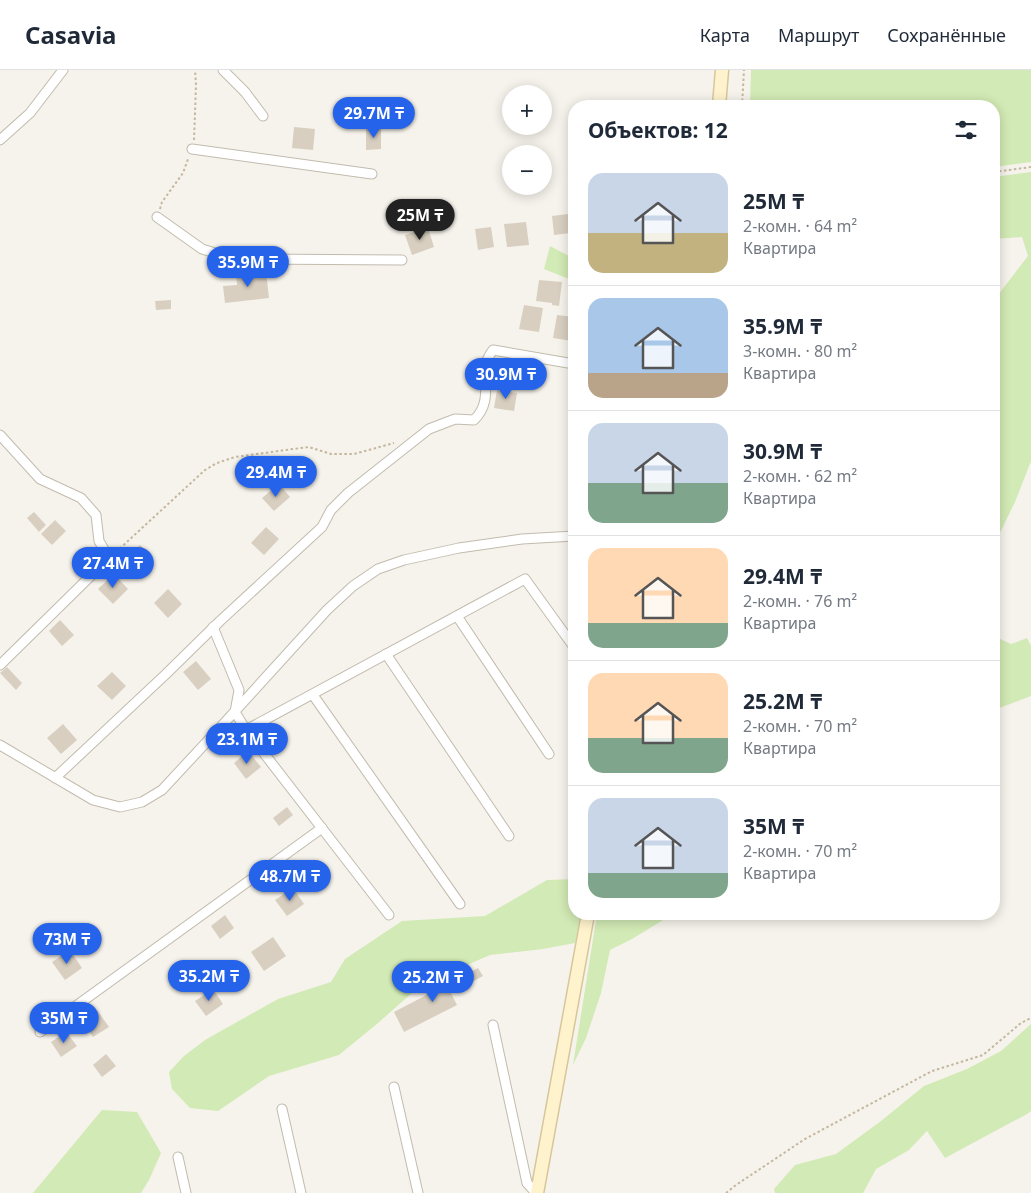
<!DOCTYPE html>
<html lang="ru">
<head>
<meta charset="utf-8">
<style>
  body { margin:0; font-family:"Noto Sans",sans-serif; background:#f6f6f7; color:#1f2937; height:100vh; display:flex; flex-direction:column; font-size:19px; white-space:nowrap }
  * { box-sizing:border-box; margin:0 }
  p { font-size:16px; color:#747a83 }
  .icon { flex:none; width:28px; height:28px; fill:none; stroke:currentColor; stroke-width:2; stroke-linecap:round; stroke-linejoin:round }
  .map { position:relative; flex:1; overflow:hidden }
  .side { position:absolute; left:568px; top:30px; width:432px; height:820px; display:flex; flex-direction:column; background:#fff; border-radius:20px; box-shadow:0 2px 12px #0003 }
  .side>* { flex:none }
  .tools { position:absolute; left:502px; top:15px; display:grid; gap:10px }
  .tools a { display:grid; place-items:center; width:50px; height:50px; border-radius:50%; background:#fff; box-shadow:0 2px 12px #0003; font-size:25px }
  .price { position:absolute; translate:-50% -42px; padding:0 11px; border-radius:18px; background:#2563eb; color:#fff; font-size:16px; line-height:32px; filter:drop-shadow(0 1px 2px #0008) }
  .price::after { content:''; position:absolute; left:50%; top:30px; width:15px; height:11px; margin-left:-8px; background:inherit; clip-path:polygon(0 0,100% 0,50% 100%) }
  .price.active { background:#222; color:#fff }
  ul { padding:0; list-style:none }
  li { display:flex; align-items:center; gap:15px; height:125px; padding:0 20px }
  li+li { border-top:1px solid #e0e1e3 }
  li span { display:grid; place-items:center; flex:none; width:140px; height:100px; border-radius:15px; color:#555 }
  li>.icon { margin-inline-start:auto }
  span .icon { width:60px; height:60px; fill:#fffc; stroke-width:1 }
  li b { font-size:21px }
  h2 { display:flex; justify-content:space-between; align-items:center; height:60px; padding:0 20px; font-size:21px }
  header { display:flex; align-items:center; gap:30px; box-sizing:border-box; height:70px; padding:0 25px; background:#fff; border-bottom:1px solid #e0e1e3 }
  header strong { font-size:24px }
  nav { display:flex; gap:28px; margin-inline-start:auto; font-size:18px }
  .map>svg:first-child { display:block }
</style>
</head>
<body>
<header>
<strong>Casavia</strong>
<nav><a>Карта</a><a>Маршрут</a><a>Сохранённые</a></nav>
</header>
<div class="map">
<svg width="1031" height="1123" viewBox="0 0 1031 1123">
  <rect width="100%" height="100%" fill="#f6f3ec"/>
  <g fill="#d2eab5">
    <polygon points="751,0 1031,0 1031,92 994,97 994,36 750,36"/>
    <polygon points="1031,102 1031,391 1015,432 994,475 994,236 998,225 1028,186 1022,167 994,169 994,107"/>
    <polygon points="550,176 569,186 574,184 574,211 544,199"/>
    <polygon points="994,566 1011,574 1027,568 1031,576 1031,626 994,640"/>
    <polygon points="574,809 574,844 582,844 575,873 543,879 490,885 421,915 378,953 339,985 269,1006 218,1041 190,1038 172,1019 169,1002 184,986 205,970 278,929 331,912 345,889 402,851 485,846 547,810"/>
    <polygon points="597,844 673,844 632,869 610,880 601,923 586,968 573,995"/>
    <polygon points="1031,954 1031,1041 1027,1044 945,1088 927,1061 909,1080 876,1099 863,1123 775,1123 774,1119 795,1095 836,1084 881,1051 924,1016 967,999 1001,981"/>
    <polygon points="102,1040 137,1042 161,1083 149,1110 141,1123 33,1123"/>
  </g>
  <g fill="#d8cfc1">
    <polygon points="294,57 315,59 313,80 292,78"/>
    <polygon points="381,58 381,79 366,80 366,59"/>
    <polygon points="568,144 570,163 554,165 552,146"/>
    <polygon points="526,152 529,175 507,177 504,154"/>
    <polygon points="491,157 494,177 478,180 475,159"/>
    <polygon points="428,158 434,177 412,185 405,165"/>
    <polygon points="266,201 269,228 225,233 223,216 237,215 236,205"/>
    <polygon points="539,210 562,212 559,236 552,235 552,233 536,231"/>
    <polygon points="171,230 171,239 156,240 155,231"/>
    <polygon points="524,235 543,238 539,262 519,259"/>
    <polygon points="557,245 574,247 572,271 553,268"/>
    <polygon points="497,320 517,323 514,341 494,338"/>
    <polygon points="279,414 290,427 274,441 262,428"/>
    <polygon points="34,442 46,455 39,462 27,448"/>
    <polygon points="55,450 66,461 52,475 41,464"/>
    <polygon points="266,457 279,469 264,485 251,473"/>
    <polygon points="140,475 152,488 143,497 130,484"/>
    <polygon points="114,504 128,519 113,534 98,519"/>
    <polygon points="168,519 182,534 168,548 154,533"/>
    <polygon points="60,550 74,565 62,576 49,561"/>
    <polygon points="196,591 211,609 198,620 183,602"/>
    <polygon points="7,597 22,613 16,620 0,603"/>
    <polygon points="112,602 126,616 112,630 97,616"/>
    <polygon points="63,654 77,670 61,684 47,668"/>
    <polygon points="248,681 261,697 246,709 234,693"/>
    <polygon points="287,737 293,745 279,756 273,748"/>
    <polygon points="293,818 304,834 287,846 275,830"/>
    <polygon points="225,845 234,858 220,869 211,856"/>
    <polygon points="273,867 286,886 264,901 251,882"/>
    <polygon points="70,880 82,898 65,910 52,892"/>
    <polygon points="478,898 483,906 451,923 457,935 404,962 394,942"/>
    <polygon points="213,919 223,934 206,946 195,931"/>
    <polygon points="97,940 109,957 93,967 81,950"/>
    <polygon points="66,962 77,976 61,987 51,972"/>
    <polygon points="106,984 116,996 102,1007 93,995"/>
  </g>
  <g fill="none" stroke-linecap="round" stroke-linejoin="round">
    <g stroke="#c2bbae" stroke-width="11">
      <g id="street">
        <polyline points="223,0 245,22 263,46"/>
        <polyline points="0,70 30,43 63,0"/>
        <polyline points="192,79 372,104"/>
        <polyline points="157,147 202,179 235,189 402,190"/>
        <polyline points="0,365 40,409 81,428 96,445 99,471 109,488 0,595"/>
        <polyline points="457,546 549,684"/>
        <polyline points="213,557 239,620 235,642 246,660 389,845"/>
        <polyline points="386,584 509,766"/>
        <polyline points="313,625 460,834"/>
        <polyline points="246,660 525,509 574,577"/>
        <polyline points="0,675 93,730 120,737 142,732 162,720 227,650 327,540 353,516 378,499 404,490 459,478 522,469 574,466"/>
        <path d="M55 708 166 604 220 551 322 457 331 440 348 423 429 359 455 349 474 350C491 334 484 314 486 294 487 289 490 284 493 280L574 294"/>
        <polyline points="493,955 527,1113 536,1123"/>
        <polyline points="40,962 322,758"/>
        <polyline points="394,1017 418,1123"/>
        <polyline points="282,1039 301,1123"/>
        <polyline points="178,1087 186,1123"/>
      </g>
    </g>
    <g stroke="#d6c79b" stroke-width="15">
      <g id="secondary">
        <polyline points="719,36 722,0"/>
        <polyline points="537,1123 588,844"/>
      </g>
    </g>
    <g stroke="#c4b79f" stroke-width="2" stroke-dasharray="2.5 2.5" stroke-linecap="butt">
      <polyline points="742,36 744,0"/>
      <polyline points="194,70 196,15 195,0"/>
      <polyline points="994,102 1031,97"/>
      <polyline points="160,139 162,132 183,103 188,89"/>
      <polyline points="116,482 205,400 217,393 235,387 293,379 309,377 331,384 354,384 394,373"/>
      <polyline points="726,1123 736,1115 805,1069 932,1001 983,985 1021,953 1031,948"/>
    </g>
    <use href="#street" stroke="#fff" stroke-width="9"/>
    <use href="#secondary" stroke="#fff3cd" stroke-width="12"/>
  </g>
</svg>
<div class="tools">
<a>+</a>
<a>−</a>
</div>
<b class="price" style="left:374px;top:69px">29.7M ₸</b>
<b class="price active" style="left:420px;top:171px">25M ₸</b>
<b class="price" style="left:248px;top:218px">35.9M ₸</b>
<b class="price" style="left:506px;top:330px">30.9M ₸</b>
<b class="price" style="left:276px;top:428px">29.4M ₸</b>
<b class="price" style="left:113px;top:519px">27.4M ₸</b>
<b class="price" style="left:247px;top:695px">23.1M ₸</b>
<b class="price" style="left:290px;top:832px">48.7M ₸</b>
<b class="price" style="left:67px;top:895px">73M ₸</b>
<b class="price" style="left:209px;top:932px">35.2M ₸</b>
<b class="price" style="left:433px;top:933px">25.2M ₸</b>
<b class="price" style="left:64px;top:974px">35M ₸</b>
<section class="side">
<h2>Объектов: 12<svg class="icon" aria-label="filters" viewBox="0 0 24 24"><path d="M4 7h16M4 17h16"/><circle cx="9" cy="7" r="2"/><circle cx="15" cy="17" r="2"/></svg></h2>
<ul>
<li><span style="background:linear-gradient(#c9d6e8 60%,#c2b280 0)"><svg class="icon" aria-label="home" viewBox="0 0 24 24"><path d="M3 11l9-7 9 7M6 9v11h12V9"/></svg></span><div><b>25M ₸</b><p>2-комн. · 64 m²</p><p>Квартира</p></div></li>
<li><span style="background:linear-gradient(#a9c7e8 75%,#b9a48a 0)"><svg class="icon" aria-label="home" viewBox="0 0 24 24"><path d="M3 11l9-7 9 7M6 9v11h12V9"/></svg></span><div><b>35.9M ₸</b><p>3-комн. · 80 m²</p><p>Квартира</p></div></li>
<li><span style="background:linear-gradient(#c9d6e8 60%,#7fa58c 0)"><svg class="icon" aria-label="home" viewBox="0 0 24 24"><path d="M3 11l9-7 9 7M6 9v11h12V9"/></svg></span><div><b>30.9M ₸</b><p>2-комн. · 62 m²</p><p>Квартира</p></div></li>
<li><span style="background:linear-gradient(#ffd9b3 75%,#7fa58c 0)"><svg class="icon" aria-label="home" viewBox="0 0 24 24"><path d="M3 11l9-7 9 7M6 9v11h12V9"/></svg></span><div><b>29.4M ₸</b><p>2-комн. · 76 m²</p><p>Квартира</p></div></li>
<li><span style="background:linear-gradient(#ffd9b3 65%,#7fa58c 0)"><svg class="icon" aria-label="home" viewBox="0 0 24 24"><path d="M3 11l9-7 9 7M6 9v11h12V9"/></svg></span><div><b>25.2M ₸</b><p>2-комн. · 70 m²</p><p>Квартира</p></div></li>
<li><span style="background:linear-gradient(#c9d6e8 75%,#7fa58c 0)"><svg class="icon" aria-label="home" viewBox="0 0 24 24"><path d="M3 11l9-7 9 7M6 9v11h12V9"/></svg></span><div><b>35M ₸</b><p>2-комн. · 70 m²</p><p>Квартира</p></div></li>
</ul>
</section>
</div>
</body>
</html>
